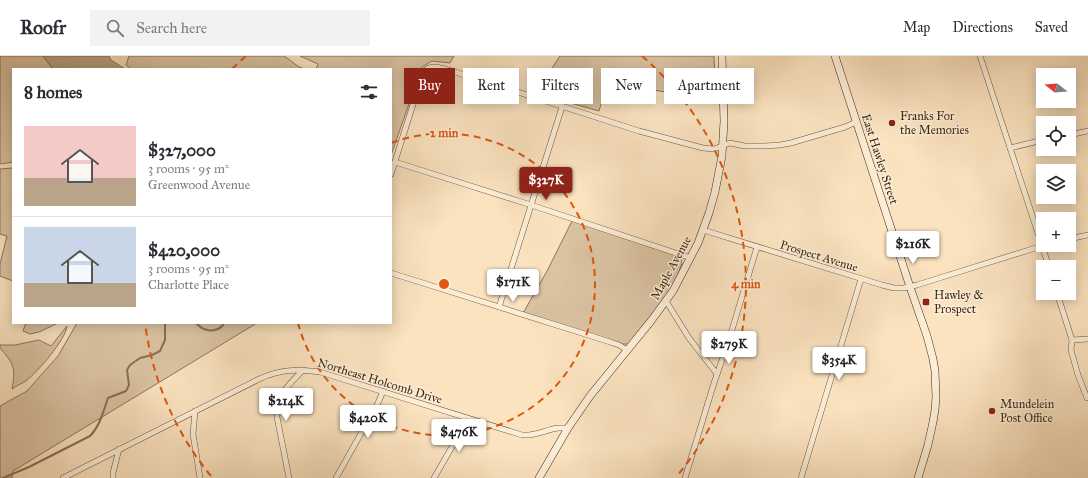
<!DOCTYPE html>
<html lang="en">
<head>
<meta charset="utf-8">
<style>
  body { margin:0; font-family:"IM FELL Great Primer",serif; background:#f2f2f3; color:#2b2b33; height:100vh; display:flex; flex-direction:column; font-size:15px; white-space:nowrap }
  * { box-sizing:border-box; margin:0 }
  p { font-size:13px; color:#7c7c81 }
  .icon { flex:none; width:22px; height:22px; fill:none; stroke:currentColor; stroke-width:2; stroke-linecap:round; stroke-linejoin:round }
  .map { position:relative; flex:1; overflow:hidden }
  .panel { position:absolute; left:12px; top:12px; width:380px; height:256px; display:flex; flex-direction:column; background:#fff; border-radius:0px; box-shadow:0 2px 10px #0003 }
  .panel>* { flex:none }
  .guide { position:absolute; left:404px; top:12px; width:380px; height:36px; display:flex; gap:8px }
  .needle { width:26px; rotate:287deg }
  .fabs { position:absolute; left:1036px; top:12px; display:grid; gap:8px }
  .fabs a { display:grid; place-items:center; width:40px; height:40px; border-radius:0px; background:#fff; box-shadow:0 2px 10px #0003; font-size:20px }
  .price { position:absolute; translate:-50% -34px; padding:0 9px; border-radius:4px; background:#fff; color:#222; font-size:13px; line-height:26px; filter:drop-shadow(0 1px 2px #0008) }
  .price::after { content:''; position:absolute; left:50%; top:24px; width:12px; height:9px; margin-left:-6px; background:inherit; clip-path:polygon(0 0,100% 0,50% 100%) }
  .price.active { background:#8f2418; color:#fff }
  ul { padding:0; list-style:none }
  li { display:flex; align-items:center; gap:12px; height:100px; padding:0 12px }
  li+li { border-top:1px solid #e1e1e2 }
  li span { display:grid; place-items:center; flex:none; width:112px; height:80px; border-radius:0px; color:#555 }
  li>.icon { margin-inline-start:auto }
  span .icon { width:48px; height:48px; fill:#fffc; stroke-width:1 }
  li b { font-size:17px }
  h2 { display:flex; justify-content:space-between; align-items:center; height:48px; padding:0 12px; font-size:17px }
  .chip { padding:0 14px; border-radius:0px; background:#fff; box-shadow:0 2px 10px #0003; font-size:14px; line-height:36px }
  .chip.active { background:#8f2418; color:#fff }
  header { display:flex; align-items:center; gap:24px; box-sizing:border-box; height:56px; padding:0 20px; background:#fff; border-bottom:1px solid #e1e1e2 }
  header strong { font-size:19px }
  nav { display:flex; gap:22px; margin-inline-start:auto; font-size:14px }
  .search { width:280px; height:36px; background:#f2f2f3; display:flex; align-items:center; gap:10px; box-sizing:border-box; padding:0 14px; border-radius:0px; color:#7c7c81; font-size:15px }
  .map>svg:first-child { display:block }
</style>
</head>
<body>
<header>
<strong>Roofr</strong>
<div class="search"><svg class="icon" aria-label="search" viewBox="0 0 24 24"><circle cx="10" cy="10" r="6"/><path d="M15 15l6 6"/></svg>Search here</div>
<nav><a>Map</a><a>Directions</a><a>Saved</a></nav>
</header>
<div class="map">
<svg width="1088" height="422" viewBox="0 0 1088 422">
  <rect width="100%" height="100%" fill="#fbe3c0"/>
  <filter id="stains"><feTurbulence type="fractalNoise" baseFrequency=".005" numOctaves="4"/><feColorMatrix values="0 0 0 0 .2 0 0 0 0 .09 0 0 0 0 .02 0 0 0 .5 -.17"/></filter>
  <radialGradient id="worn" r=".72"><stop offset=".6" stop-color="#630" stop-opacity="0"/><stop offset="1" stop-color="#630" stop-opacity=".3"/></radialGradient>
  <g fill="#dbc3a3" stroke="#8c755b">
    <polygon points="0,0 43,0 53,13 13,13 13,106 0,108"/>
    <polygon points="129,0 284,0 299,11 305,13 131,13 126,9"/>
    <polygon points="300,0 454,0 450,7 432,5 422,11 391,99 391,13 316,13 318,8"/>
    <polygon points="560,0 714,0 716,44 647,33 612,12 599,55 549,41 539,32"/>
    <polygon points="13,112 13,225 0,220 0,208 7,180 0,178 0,113"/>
    <polygon points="573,163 679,198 682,207 673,235 632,288 615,288 522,259 547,215"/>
    <polygon points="28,267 58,267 39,276 30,278 23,275 25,269"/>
    <polygon points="77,267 257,267 13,415 12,422 0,422 0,350 27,335 58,300"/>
    <path d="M67 270C65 285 38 315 26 325 21 328 16 330 12 333 16 312 14 308 0 292V289H15L39 284 51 290Z"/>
  </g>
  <polygon fill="#baa385" stroke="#887157" points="43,0 109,0 111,4 125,13 53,13"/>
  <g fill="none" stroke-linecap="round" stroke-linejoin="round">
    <g stroke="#887157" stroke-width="2">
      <path d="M196 267C198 269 201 272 204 273 211 276 221 274 224 267"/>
      <path d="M3 422 29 411 90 380C100 370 103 356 108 342L126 335 129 329 127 314 130 309 140 302 152 299 160 295 165 284V267"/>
    </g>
    <g stroke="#6c563e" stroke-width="6">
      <g id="street">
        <polyline points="980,0 1049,211"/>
        <polyline points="1069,79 1088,75"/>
        <polyline points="1010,92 1043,84"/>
        <polyline points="395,106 531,149 691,202"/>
        <path d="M391 118 423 17C430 7 441 12 452 15L639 75 703 92 714 93 730 87 745 90H765L780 89 791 87 845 71 856 66"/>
        <polyline points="703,174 882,229 894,232 904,232 917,229 1045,189"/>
        <polyline points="1069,183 1088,179"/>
        <polyline points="391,217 604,284 619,289 627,294"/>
        <polyline points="1057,237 1072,284 1071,294 1078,319 1087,342"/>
        <polyline points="666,245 689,282 717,318"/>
        <polyline points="499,251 562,51"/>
        <polyline points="1072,284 1088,283"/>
        <polyline points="195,355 193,378 200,422"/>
        <path d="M63 422 259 323C281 313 297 313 320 316L522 379C537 380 544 374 558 372 561 372 564 372 568 372"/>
        <polyline points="113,422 113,417 119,393"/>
        <path d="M289 422 277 361C277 337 288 330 303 314"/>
        <polyline points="336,422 378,347 383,335"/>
        <polyline points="434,422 468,363"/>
        <polyline points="685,422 714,327 728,287 757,191"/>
        <polyline points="801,422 861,223"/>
      </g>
    </g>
    <g stroke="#3d2713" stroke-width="8">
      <g id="secondary">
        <polyline points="835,0 910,231 927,280 933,303 935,315 936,341 935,354 933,366 928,389 918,422"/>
        <polyline points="539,422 568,372 590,340 651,265 673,235 698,187 709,157 715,136 722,100 724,65 722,0"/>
      </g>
    </g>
    <use href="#street" stroke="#fcedd6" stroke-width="5"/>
    <use href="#secondary" stroke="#fcedd6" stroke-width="7"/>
  </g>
  <g fill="none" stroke="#df560c" stroke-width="2" stroke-dasharray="7 5">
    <path d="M391 87A151 151 0 1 1 298 267"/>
    <path d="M211 420A302 302 0 0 1 145 267M232 13A302 302 0 0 1 246 0M642 0A302 302 0 0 1 677 420"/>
  </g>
  <g fill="#8f2418" stroke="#fcedd6" stroke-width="1.5">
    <circle cx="892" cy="67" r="4"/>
    <rect x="922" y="242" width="8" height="8" rx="2"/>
    <circle cx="992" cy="355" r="4"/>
  </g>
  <g text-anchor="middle" stroke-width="3" stroke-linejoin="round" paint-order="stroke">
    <g font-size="12" fill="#3d2713" stroke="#fcedd6" text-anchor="start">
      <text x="900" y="64">Franks For<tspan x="900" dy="14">the Memories</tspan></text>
      <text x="934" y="243">Hawley &amp;<tspan x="934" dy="14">Prospect</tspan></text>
      <text x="1000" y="352">Mundelein<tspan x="1000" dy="14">Post Office</tspan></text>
    </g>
    <g font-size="12" fill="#3d2713" stroke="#fcedd6">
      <text transform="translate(880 103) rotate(72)" y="4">East Hawley Street</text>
      <text transform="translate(819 200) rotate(17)" y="4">Prospect Avenue</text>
      <text transform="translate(671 212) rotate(-61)" y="4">Maple Avenue</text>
      <text transform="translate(380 325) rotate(17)" y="4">Northeast Holcomb Drive</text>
    </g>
  </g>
  <circle cx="444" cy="228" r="6" fill="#df560c" stroke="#fcedd6" stroke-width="2"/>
  <g font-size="12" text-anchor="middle" font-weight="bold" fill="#df560c" stroke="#fcedd6" stroke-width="3" stroke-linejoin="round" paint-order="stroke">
    <text x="444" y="81">2 min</text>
    <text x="746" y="232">4 min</text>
  </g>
  <rect width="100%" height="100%" filter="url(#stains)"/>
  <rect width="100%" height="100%" fill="url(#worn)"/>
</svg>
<div class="fabs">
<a><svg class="needle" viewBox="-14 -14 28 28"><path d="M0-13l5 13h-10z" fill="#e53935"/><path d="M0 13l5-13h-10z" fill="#7c7c81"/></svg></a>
<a><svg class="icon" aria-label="locate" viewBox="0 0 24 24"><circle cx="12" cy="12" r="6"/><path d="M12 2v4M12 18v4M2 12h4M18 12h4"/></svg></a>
<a><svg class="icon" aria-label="layers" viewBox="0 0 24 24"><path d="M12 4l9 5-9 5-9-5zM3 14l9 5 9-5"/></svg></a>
<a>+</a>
<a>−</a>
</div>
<b class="price active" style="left:546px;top:145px">$327K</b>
<b class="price" style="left:913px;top:209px">$216K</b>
<b class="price" style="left:513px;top:247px">$171K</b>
<b class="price" style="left:729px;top:309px">$279K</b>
<b class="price" style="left:839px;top:325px">$354K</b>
<b class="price" style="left:286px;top:366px">$214K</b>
<b class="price" style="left:368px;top:383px">$420K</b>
<b class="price" style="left:459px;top:397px">$476K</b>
<div class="guide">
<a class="chip active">Buy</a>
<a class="chip">Rent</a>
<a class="chip">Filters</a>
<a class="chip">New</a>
<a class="chip">Apartment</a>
</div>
<section class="panel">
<h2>8 homes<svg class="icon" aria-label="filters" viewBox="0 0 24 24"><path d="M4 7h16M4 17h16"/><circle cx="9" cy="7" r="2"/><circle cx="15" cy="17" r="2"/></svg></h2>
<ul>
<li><span style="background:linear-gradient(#f6c9c9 65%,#b9a48a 0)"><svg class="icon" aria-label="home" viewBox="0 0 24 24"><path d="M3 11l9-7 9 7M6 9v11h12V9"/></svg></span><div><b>$327,000</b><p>3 rooms · 95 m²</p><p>Greenwood Avenue</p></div></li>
<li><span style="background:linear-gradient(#c9d6e8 70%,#b9a48a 0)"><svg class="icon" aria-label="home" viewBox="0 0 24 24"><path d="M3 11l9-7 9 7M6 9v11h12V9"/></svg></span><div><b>$420,000</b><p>3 rooms · 95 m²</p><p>Charlotte Place</p></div></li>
</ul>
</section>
</div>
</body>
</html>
